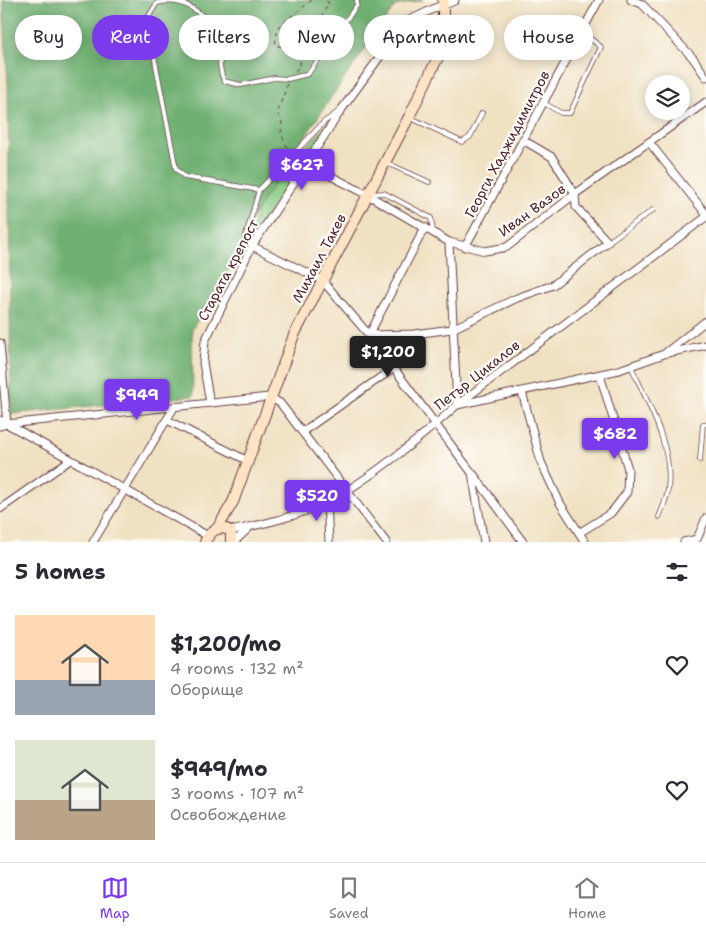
<!DOCTYPE html>
<html lang="en">
<head>
<meta charset="utf-8">
<style>
  body { margin:0; font-family:"Shantell Sans",sans-serif; background:#f7f7f7; color:#2b2b33; height:100vh; display:flex; flex-direction:column; font-size:19px; white-space:nowrap }
  * { box-sizing:border-box; margin:0 }
  p { font-size:16px; color:#7c7c81 }
  .icon { flex:none; width:28px; height:28px; fill:none; stroke:currentColor; stroke-width:2; stroke-linecap:round; stroke-linejoin:round }
  .map { position:relative; height:542px; overflow:hidden }
  .drawer { display:flex; flex-direction:column; background:#fff; flex:1 }
  .drawer>* { flex:none }
  .guide { position:absolute; left:15px; top:15px; width:676px; height:45px; display:flex; gap:10px }
  .controls { position:absolute; left:645px; top:75px; display:grid; gap:10px }
  .controls a { display:grid; place-items:center; width:45px; height:45px; border-radius:50%; background:#fff; box-shadow:0 2px 12px #0003; font-size:25px }
  .price { position:absolute; translate:-50% -42px; padding:0 11px; border-radius:5px; background:#7c3aed; color:#fff; font-size:16px; line-height:32px; filter:drop-shadow(0 1px 2px #0008) }
  .price::after { content:''; position:absolute; left:50%; top:30px; width:15px; height:11px; margin-left:-8px; background:inherit; clip-path:polygon(0 0,100% 0,50% 100%) }
  .price.selected { background:#222; color:#fff }
  ul { padding:0; list-style:none }
  li { display:flex; align-items:center; gap:15px; height:125px; padding:0 15px }
  li span { display:grid; place-items:center; flex:none; width:140px; height:100px; border-radius:0px; color:#555 }
  li>.icon { margin-inline-start:auto }
  span .icon { width:60px; height:60px; fill:#fffc; stroke-width:1 }
  li b { font-size:21px }
  h2 { display:flex; justify-content:space-between; align-items:center; height:60px; padding:0 15px; font-size:21px }
  .tag { padding:0 18px; border-radius:22px; background:#fff; box-shadow:0 2px 12px #0003; font-size:18px; line-height:45px }
  .tag.selected { background:#7c3aed; color:#fff }
  .dock { display:flex; justify-content:space-around; align-items:center; height:70px; border-top:1px solid #e1e1e2; background:#fff; font-size:14px; color:#7c7c81 }
  .dock a { display:grid; justify-items:center; gap:2px }
  .dock .selected { color:#7c3aed }
  .map>svg:first-child { display:block }
</style>
</head>
<body>
<div class="map">
<svg width="706" height="542" viewBox="0 0 706 542">
  <rect width="100%" height="100%" fill="#fdfcf7"/>
  <filter id="ink" filterUnits="userSpaceOnUse"><feTurbulence type="fractalNoise" baseFrequency=".02" numOctaves="2"/><feDisplacementMap in="SourceGraphic" scale="10" xChannelSelector="R" yChannelSelector="G"/><feConvolveMatrix kernelMatrix="1 2 1 2 8 2 1 2 1" color-interpolation-filters="sRGB"/></filter>
  <filter id="wash" filterUnits="userSpaceOnUse"><feTurbulence type="fractalNoise" baseFrequency=".0096" numOctaves="4" result="noise"/><feDisplacementMap in="SourceGraphic" scale="20" xChannelSelector="R" yChannelSelector="G"/><feGaussianBlur stdDeviation="1.12" result="paint"/><feColorMatrix in="noise" values="0 0 0 0 0 0 0 0 0 0 0 0 0 0 0 0 0 1.4 0 .05"/><feComposite in="paint" operator="in"/></filter>
  <g filter="url(#wash)">
    <rect width="100%" height="100%" fill="#f0e1c2"/>
    <polygon fill="#8acc84" stroke="#6a7658" points="329,123 247,244 264,190"/>
    <polygon fill="#6fb072" stroke="#5c684e" points="3,0 423,0 395,6 328,102 253,216 240,252 192,329 193,396 11,414 8,85"/>
  </g>
  <g filter="url(#ink)">
    <g fill="none" stroke-linecap="round" stroke-linejoin="round">
      <g stroke="#633c42" stroke-width="5.5">
        <g id="service">
          <polyline points="544,103 561,113 570,113 601,47 582,32"/>
          <polyline points="411,118 462,142 470,137 482,113"/>
          <polyline points="387,163 429,182"/>
          <path d="M259 190 185 177 176 169 147 19 157 3C165 1 173 1 181 3 190 5 218 25 219 35 221 52 217 65 224 81L241 85 274 78 288 79 308 74 357 5V0"/>
          <polyline points="371,194 384,193 431,218 433,231"/>
          <polyline points="608,242 653,210"/>
          <polyline points="242,249 259,190 324,122 338,112"/>
          <path d="M631 366C648 404 676 451 667 495 665 502 662 510 659 517"/>
          <polyline points="700,460 703,424 706,424"/>
        </g>
      </g>
      <g stroke="#633c42" stroke-width="9">
        <g id="minor">
          <polyline points="631,0 642,4 693,58 706,77"/>
          <polyline points="649,142 706,214"/>
          <polyline points="321,171 368,195 449,242 485,251 507,247 575,194 706,102"/>
          <polyline points="425,227 369,335 414,334 452,329 517,298 553,285 608,242 576,207 575,194 552,157 523,140"/>
          <polyline points="449,242 457,405 619,370 664,354 706,321"/>
          <polyline points="252,246 322,280 369,335 472,473 484,542"/>
          <polyline points="465,247 599,0"/>
          <polyline points="0,343 7,424"/>
          <polyline points="667,353 706,345"/>
          <polyline points="522,392 541,462 560,503 585,542"/>
          <polyline points="210,403 203,363 205,341 252,246 342,109 405,22 444,4"/>
          <polyline points="0,420 208,536"/>
          <polyline points="167,420 248,461"/>
          <polyline points="0,426 7,424 269,397 280,403 386,542"/>
          <polyline points="302,432 394,368"/>
          <polyline points="474,475 523,542"/>
          <polyline points="327,502 329,542"/>
          <polyline points="0,509 70,460"/>
          <path d="M231 531C263 524 299 516 329 501 370 479 422 437 457 405L706 217"/>
          <polyline points="579,533 611,513 627,492 628,469 600,375"/>
          <polyline points="93,542 175,406"/>
          <polyline points="234,542 248,529"/>
          <polyline points="684,542 697,539 706,518"/>
        </g>
      </g>
      <g stroke="#633c42" stroke-width="11">
        <polyline id="tertiary" points="444,4 454,0"/>
      </g>
      <g stroke="#633c42" stroke-width="12">
        <g id="secondary">
          <polyline points="217,529 233,502 294,335 409,117 440,53 443,31 443,0"/>
          <path d="M205 542C210 531 219 524 231 531V542"/>
        </g>
      </g>
      <g stroke="#633c42" stroke-width="1" stroke-dasharray="4 4" stroke-linecap="butt">
        <path d="M312 0 278 27 275 45C304 54 317 24 329 3L324 0"/>
        <polyline points="289,55 290,52 300,51"/>
        <polyline points="295,71 300,66 301,50 298,44"/>
        <path d="M287 84C285 95 278 105 278 115L282 119 281 134 289 151"/>
      </g>
      <use href="#service" stroke="#fff" stroke-width="4"/>
      <use href="#minor" stroke="#fff" stroke-width="7"/>
      <use href="#tertiary" stroke="#fff" stroke-width="9"/>
      <use href="#secondary" stroke="#fee4c5" stroke-width="10"/>
    </g>
  </g>
  <g text-anchor="middle" stroke-width="4.5" stroke-linejoin="round" paint-order="stroke">
    <g font-size="14" fill="#4a1f2b" stroke="#fdfcf7">
      <text transform="translate(507 144) rotate(-62)" y="5">Георги Хаджидимитров</text>
      <text transform="translate(532 210) rotate(-36)" y="5">Иван Вазов</text>
      <text transform="translate(319 258) rotate(-62)" y="5">Михаил Такев</text>
      <text transform="translate(228 270) rotate(-62)" y="5">Старата крепост</text>
      <text transform="translate(477 375) rotate(-38)" y="5">Петър Цикалов</text>
    </g>
  </g>
</svg>
<div class="controls">
<a><svg class="icon" aria-label="layers" viewBox="0 0 24 24"><path d="M12 4l9 5-9 5-9-5zM3 14l9 5 9-5"/></svg></a>
</div>
<b class="price" style="left:302px;top:191px">$627</b>
<b class="price selected" style="left:388px;top:378px">$1,200</b>
<b class="price" style="left:137px;top:421px">$949</b>
<b class="price" style="left:615px;top:460px">$682</b>
<b class="price" style="left:317px;top:522px">$520</b>
<div class="guide">
<a class="tag">Buy</a>
<a class="tag selected">Rent</a>
<a class="tag">Filters</a>
<a class="tag">New</a>
<a class="tag">Apartment</a>
<a class="tag">House</a>
</div>
</div>
<section class="drawer">
<h2>5 homes<svg class="icon" aria-label="filters" viewBox="0 0 24 24"><path d="M4 7h16M4 17h16"/><circle cx="9" cy="7" r="2"/><circle cx="15" cy="17" r="2"/></svg></h2>
<ul>
<li><span style="background:linear-gradient(#ffd9b3 65%,#9aa5b1 0)"><svg class="icon" aria-label="home" viewBox="0 0 24 24"><path d="M3 11l9-7 9 7M6 9v11h12V9"/></svg></span><div><b>$1,200/mo</b><p>4 rooms · 132 m²</p><p>Оборище</p></div><svg class="icon" aria-label="heart" viewBox="0 0 24 24"><path d="M12 20l-8-8c-3-5 5-10 8-4 3-6 11-1 8 4z"/></svg></li>
<li><span style="background:linear-gradient(#dfe7d0 60%,#b9a48a 0)"><svg class="icon" aria-label="home" viewBox="0 0 24 24"><path d="M3 11l9-7 9 7M6 9v11h12V9"/></svg></span><div><b>$949/mo</b><p>3 rooms · 107 m²</p><p>Освобождение</p></div><svg class="icon" aria-label="heart" viewBox="0 0 24 24"><path d="M12 20l-8-8c-3-5 5-10 8-4 3-6 11-1 8 4z"/></svg></li>
</ul>
</section>
<nav class="dock">
<a class="selected"><svg class="icon" aria-label="map" viewBox="0 0 24 24"><path d="M3 6l6-2 6 2 6-2v14l-6 2-6-2-6 2zM9 4v14M15 6v14"/></svg>Map</a>
<a><svg class="icon" aria-label="saved" viewBox="0 0 24 24"><path d="M7 4h10v16l-5-4-5 4z"/></svg>Saved</a>
<a><svg class="icon" aria-label="home" viewBox="0 0 24 24"><path d="M3 11l9-7 9 7M6 9v11h12V9"/></svg>Home</a>
</nav>
</body>
</html>
